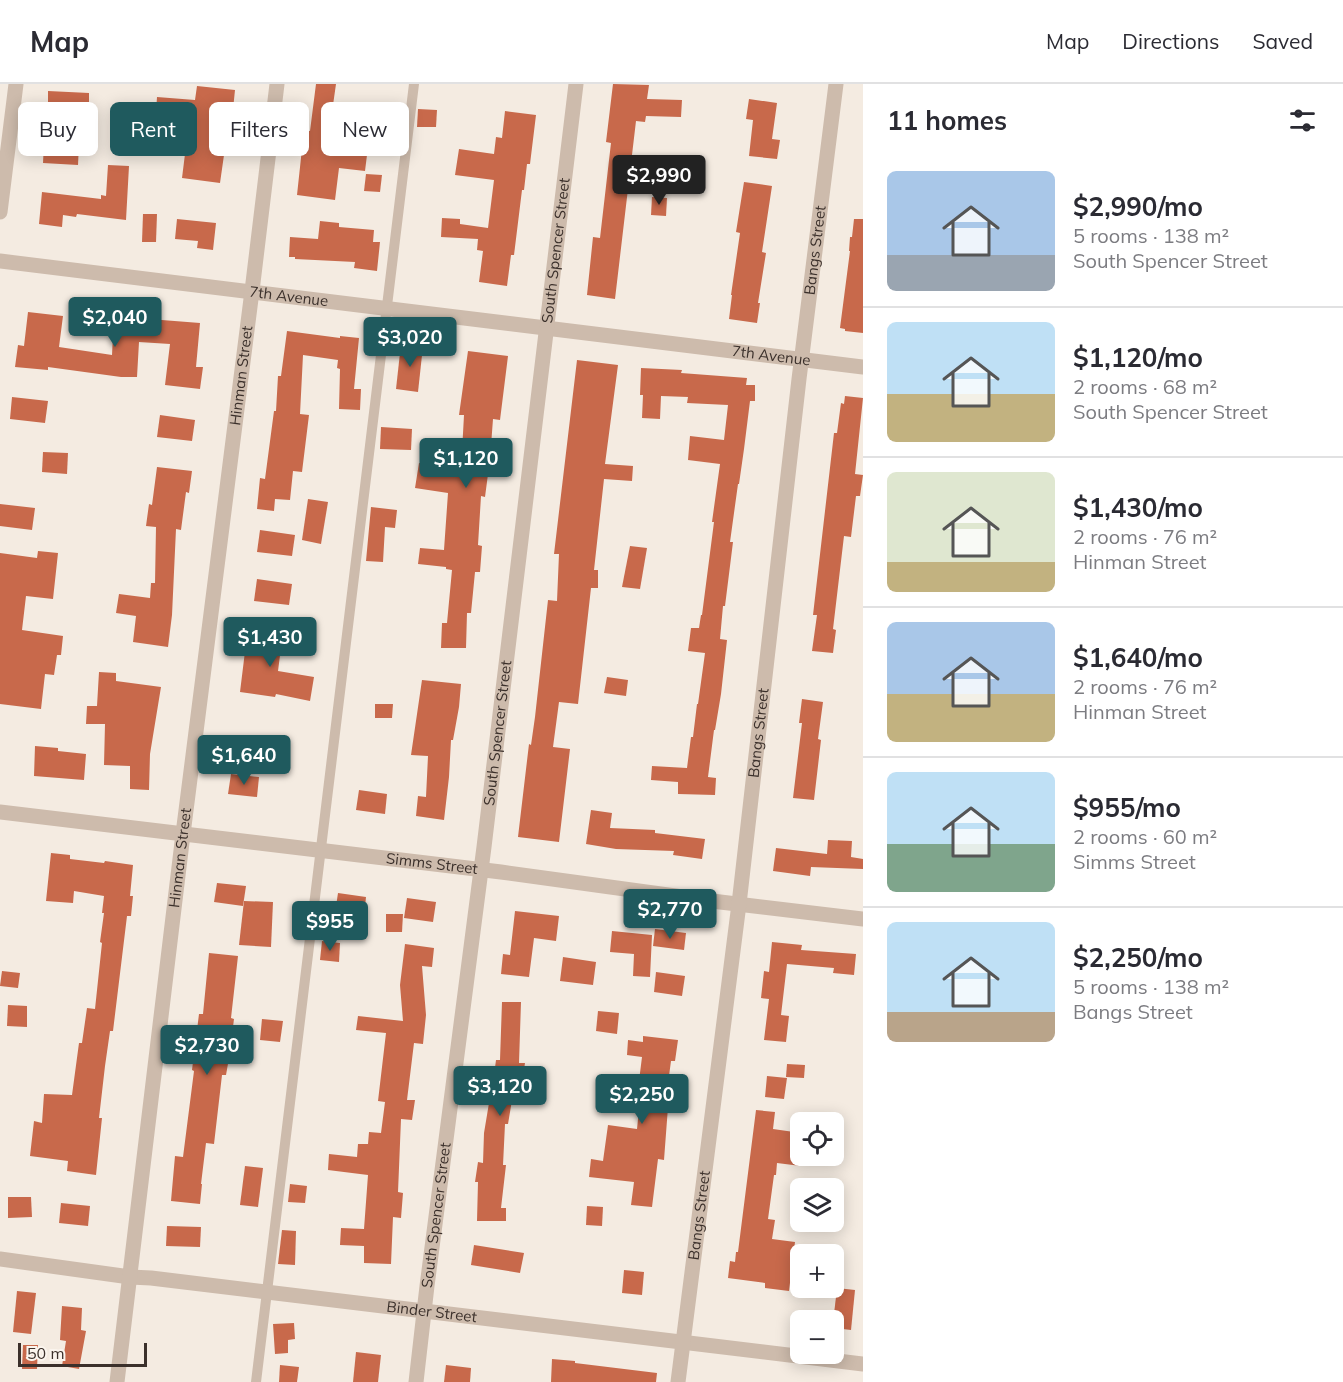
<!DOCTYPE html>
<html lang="en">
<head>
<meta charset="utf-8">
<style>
  body { margin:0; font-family:Mulish,sans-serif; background:#f2f2f3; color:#2b2b33; height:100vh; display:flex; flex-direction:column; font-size:22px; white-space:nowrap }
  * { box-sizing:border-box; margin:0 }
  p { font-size:20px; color:#7c7c81 }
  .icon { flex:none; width:33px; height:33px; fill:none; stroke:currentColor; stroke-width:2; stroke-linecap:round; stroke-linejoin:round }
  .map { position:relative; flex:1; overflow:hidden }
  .drawer { display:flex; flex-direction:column; background:#fff; width:480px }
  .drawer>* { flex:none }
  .top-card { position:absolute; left:18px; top:18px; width:570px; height:54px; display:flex; gap:12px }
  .fabs { position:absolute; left:790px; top:1028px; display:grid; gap:12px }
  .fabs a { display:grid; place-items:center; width:54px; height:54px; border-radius:9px; background:#fff; box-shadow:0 3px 15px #0003; font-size:30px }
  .scale { position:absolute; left:18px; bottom:15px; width:129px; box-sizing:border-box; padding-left:6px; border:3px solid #3b302b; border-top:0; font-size:16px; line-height:21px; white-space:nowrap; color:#3b302b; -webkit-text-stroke:4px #fbf5ee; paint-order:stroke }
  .price { position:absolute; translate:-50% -51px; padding:0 14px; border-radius:6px; background:#1f5a5e; color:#fff; font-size:20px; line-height:39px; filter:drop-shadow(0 2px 3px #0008) }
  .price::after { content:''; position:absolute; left:50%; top:36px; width:18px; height:14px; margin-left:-9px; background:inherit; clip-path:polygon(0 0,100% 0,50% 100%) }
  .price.on { background:#222; color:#fff }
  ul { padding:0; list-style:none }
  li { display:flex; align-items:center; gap:18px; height:150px; padding:0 24px }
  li+li { border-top:2px solid #e1e1e2 }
  li span { display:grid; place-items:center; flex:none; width:168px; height:120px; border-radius:9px; color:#555 }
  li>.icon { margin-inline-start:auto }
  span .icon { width:72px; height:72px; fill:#fffc; stroke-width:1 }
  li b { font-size:26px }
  h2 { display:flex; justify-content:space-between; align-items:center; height:72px; padding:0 24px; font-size:26px }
  .pill { padding:0 21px; border-radius:9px; background:#fff; box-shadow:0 3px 15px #0003; font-size:21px; line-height:54px }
  .pill.on { background:#1f5a5e; color:#fff }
  header { display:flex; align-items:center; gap:36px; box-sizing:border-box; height:84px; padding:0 30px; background:#fff; border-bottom:2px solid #e1e1e2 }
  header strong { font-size:28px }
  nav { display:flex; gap:33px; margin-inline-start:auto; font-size:21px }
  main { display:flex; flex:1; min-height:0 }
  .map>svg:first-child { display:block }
</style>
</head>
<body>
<header>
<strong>Map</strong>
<nav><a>Map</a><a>Directions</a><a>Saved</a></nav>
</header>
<main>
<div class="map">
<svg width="863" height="1298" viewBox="0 0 863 1298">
  <rect width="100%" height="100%" fill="#f4ebe1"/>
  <g fill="#c8694b">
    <polygon points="316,0 336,0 329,49 335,50 333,68 367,71 365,87 339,84 335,116 297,111 304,46 310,47"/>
    <polygon points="613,0 649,1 647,15 682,16 681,33 646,32 645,38 636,37 615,215 587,211 593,153 600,154 611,59 606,58"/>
    <polygon points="197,2 235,6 229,64 225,64 220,99 182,94 185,70 190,71 194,32 156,28 157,13 195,16"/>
    <polygon points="48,7 89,9 89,30 48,28"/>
    <polygon points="749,15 777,19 772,55 780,56 777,75 749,72 753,36 746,35"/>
    <polygon points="418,25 437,26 436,43 417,43"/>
    <polygon points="505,27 536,31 530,80 527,80 524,106 522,106 514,171 511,171 507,202 479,198 483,167 477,166 478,155 441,153 442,134 460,135 460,140 488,144 494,96 455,91 459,65 494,70 496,53 502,54"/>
    <polygon points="44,58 79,60 78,81 43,79"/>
    <polygon points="108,81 129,82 126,136 77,130 76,133 63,131 62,143 39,140 42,108 101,115 101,111 106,112"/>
    <polygon points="366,90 382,91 380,108 364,107"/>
    <polygon points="744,98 772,102 762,168 766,169 758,219 760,219 757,239 729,235 732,211 731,211 740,149 736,148"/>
    <polygon points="652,113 667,114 666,132 651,131"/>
    <polygon points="143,130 157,130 156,158 142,158"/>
    <polygon points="177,135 216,139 213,166 197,164 198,157 175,155"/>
    <polygon points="854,135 863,135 863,249 845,247 845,245 840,244 850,167 849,167 850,153 852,153"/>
    <polygon points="320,137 339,139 339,143 374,146 373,158 380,158 377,187 354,184 355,178 295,175 295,173 289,173 290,153 318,155"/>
    <polygon points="124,224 150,225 149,235 200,239 196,283 203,283 200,305 165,301 170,260 139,258 137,293 121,293 48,283 48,286 15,283 18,261 24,262 28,228 63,232 59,263 112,271 113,251 122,251"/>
    <polygon points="287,247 340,254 340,252 359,254 354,305 361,305 360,326 339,325 340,285 337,284 338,276 303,271 300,330 309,331 302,388 293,387 290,416 275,415 274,427 257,425 260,394 265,395 274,327 276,327 278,292 281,292"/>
    <polygon points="401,260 423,262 418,308 396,305"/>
    <polygon points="468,267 508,272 500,336 493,335 490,375 485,413 481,412 478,461 482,462 480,488 475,488 471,529 467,529 466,564 441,564 442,539 447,539 452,486 446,485 446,483 418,480 420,464 444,466 448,409 415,404 419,379 461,386 464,331 459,331"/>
    <polygon points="577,276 618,281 605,380 633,382 632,397 604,395 594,486 598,486 598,504 591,504 578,620 559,618 553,663 570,665 559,758 518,753 529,660 531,661 535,633 548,516 557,517 559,470 554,470"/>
    <polygon points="641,284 682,286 681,289 747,294 746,301 755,301 755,317 750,317 744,365 739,400 738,400 730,458 733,458 725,522 723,522 720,555 727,556 721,610 715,646 714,646 708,693 716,694 715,711 678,710 678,698 651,696 652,682 687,684 691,653 693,653 697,620 698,620 705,569 688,567 691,544 699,544 701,531 702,531 714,438 712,438 720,380 688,376 690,352 724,356 728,321 687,319 688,313 661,312 660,335 642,334 643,311 640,311"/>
    <polygon points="845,312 863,314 855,390 863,391 860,412 856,412 851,453 844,452 833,545 836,546 833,569 812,567 817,531 813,531 834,349 837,349 841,319 844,320"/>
    <polygon points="12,313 48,317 45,339 10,335"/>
    <polygon points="160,331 195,336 192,357 157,353"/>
    <polygon points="381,343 412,345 411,366 380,365"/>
    <polygon points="43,368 68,369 67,390 42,388"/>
    <polygon points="157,383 192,387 189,409 186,408 181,446 176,445 172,531 168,563 133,558 136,532 116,529 119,510 150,514 151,499 155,499 156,443 146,442 149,420 152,421"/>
    <polygon points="308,415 328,418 321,460 302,456"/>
    <polygon points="0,420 35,424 32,446 0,442"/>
    <polygon points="371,423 397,426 395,444 385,443 383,478 366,477"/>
    <polygon points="260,446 295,451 292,472 257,468"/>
    <polygon points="630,462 647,464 640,505 622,503"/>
    <polygon points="38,467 58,469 53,515 26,512 22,546 63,552 61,571 57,571 54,591 45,590 41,625 0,620 0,469 37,474"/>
    <polygon points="257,495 292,500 289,521 254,517"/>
    <polygon points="248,543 283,548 278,587 314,593 310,617 276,610 275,613 240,608"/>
    <polygon points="99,588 116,589 116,597 161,603 150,670 149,706 130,705 130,682 104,681 105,640 86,640 87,622 97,622"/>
    <polygon points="607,593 628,596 626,612 604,609"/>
    <polygon points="422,596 461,600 459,623 453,656 451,656 449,693 444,736 416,732 418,712 426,713 428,672 411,671"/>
    <polygon points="802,615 823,618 818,655 821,656 814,716 793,714 802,639 799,639"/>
    <polygon points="375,620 393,620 392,634 375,634"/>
    <polygon points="35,662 58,664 58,667 86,670 84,696 34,692"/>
    <polygon points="231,690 259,693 257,713 228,710"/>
    <polygon points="359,706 387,710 385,730 356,726"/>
    <polygon points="591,726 612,729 610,744 655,746 655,749 705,755 702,775 673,771 674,767 616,765 586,760"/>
    <polygon points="828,756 852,757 851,773 863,775 863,785 811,783 810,792 773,787 776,764 827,770"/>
    <polygon points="51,769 70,771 70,775 104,779 105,777 133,781 130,812 133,812 131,832 127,832 113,947 110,947 105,982 99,1034 102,1034 96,1091 67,1087 68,1077 30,1072 34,1037 42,1039 44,1010 72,1011 79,959 82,959 87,924 95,925 102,859 100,858 104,829 102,829 104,812 74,807 73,819 46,817"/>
    <polygon points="217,799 246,802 243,822 214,818"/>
    <polygon points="338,809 366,813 364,833 335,829"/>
    <polygon points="407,814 436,818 433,838 404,834"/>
    <polygon points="244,817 273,818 271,863 239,861"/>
    <polygon points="515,827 559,832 556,857 534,854 529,893 501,890 503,870 510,871"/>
    <polygon points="386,830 403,830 402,848 386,848"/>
    <polygon points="655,845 686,849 684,866 653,862"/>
    <polygon points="612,847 652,851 650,893 633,892 634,870 610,868"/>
    <polygon points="322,857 340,859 339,878 320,876"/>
    <polygon points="772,858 802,861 801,866 856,870 854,891 833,889 834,884 787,880 781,931 789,932 786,958 764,956 769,915 761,914 764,887 769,888"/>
    <polygon points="405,860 434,864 432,883 422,882 426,931 423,960 414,959 407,1016 415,1016 412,1036 401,1035 398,1108 403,1109 401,1134 393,1133 391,1180 364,1179 364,1162 340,1161 341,1144 364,1145 368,1091 328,1086 329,1070 357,1073 358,1060 368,1060 369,1048 381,1049 385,1018 378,1017 386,949 356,946 358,932 403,937 400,901"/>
    <polygon points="209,869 238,872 231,934 234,935 229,974 226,991 222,991 214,1060 206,1059 201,1100 202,1100 200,1120 171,1117 175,1072 183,1073 194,987 192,986 199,930 203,930"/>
    <polygon points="563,873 596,878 593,901 560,897"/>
    <polygon points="2,887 20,889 18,904 0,902"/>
    <polygon points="656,888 685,892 682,912 654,908"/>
    <polygon points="502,918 521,918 519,979 525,979 522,999 515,998 508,1040 505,1040 503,1081 506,1081 501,1124 506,1124 506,1137 477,1137 478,1098 475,1098 478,1078 483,1079 484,1049 490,1013 491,1014 496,976 500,976"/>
    <polygon points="8,921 27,922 27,943 7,942"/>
    <polygon points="598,927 619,929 617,950 596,947"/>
    <polygon points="262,935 283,937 280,958 260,956"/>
    <polygon points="643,952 678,956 675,977 671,977 665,1022 668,1023 664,1076 658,1075 652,1123 631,1121 634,1098 589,1093 591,1075 603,1077 608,1041 637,1045 641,1006 638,1005 642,973 627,971 628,956 643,958"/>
    <polygon points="787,980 805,981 804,994 786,993"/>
    <polygon points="767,992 787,994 784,1015 765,1013"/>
    <polygon points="756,1026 775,1028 773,1045 801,1049 801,1082 777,1079 776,1091 774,1091 768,1135 775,1136 772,1155 795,1158 789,1207 765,1204 765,1199 728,1194 730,1177 735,1178 736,1168 738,1168"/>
    <polygon points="245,1082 263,1084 258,1123 240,1121"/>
    <polygon points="290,1100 307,1102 305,1119 288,1118"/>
    <polygon points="8,1113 31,1113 32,1133 8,1134"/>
    <polygon points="61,1119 90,1122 88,1142 59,1139"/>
    <polygon points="587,1122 603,1123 602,1142 586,1141"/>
    <polygon points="167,1142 201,1143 200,1163 166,1162"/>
    <polygon points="282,1146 296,1147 295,1181 278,1180"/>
    <polygon points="474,1161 524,1169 520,1189 471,1181"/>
    <polygon points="624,1186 644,1188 642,1211 622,1209"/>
    <polygon points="837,1204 855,1206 851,1246 834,1244 834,1230"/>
    <polygon points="17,1207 36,1209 31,1250 13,1248"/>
    <polygon points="62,1222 82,1224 81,1246 86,1247 79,1285 62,1282 66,1257 60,1256"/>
    <polygon points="294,1239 295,1255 288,1256 288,1269 275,1270 273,1240"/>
    <polygon points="23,1261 38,1261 37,1285 22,1285"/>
    <polygon points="356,1268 381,1271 378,1298 353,1298"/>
    <polygon points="552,1275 575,1277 575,1279 657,1289 656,1298 551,1298"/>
    <polygon points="280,1281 299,1283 297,1298 279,1298"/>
    <polygon points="446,1281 471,1284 470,1298 444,1298"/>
  </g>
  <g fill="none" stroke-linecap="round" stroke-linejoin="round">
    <polyline stroke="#cdbbac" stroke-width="10" points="256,1298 414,0"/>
    <g stroke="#cdbbac" stroke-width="15">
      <polyline points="0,128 16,0"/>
      <path id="s1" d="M0 177 863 283"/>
      <path id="s2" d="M0 728 501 788 712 817 863 835"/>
      <path id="s3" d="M0 1175 130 1193 151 1194 863 1280"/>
      <path id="s4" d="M117 1298 183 750 252 207 277 0"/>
      <path id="s5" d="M416 1298 427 1202 484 763 576 0"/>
      <path id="s6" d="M678 1298 739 820 799 295 836 0"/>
    </g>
  </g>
  <g text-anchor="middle" stroke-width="4.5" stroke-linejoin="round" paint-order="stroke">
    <g font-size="15" fill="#3b302b" stroke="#fbf5ee">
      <text dy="5" stroke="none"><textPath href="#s5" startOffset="1140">South Spencer Street</textPath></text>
      <text dy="5" stroke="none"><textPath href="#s6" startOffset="1140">Bangs Street</textPath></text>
      <text dy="5" stroke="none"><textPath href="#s1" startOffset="291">7th Avenue</textPath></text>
      <text dy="5" stroke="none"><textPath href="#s1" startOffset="777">7th Avenue</textPath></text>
      <text dy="5" stroke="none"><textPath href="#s4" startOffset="1014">Hinman Street</textPath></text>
      <text dy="5" stroke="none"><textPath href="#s5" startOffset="654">South Spencer Street</textPath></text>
      <text dy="5" stroke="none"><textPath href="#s6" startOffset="654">Bangs Street</textPath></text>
      <text dy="5" stroke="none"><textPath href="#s4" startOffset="528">Hinman Street</textPath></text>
      <text dy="5" stroke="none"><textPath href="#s2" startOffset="435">Simms Street</textPath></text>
      <text dy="5" stroke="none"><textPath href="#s5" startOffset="168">South Spencer Street</textPath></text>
      <text dy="5" stroke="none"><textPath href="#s6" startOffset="168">Bangs Street</textPath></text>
      <text dy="5" stroke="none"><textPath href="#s3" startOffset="435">Binder Street</textPath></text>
    </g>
  </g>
</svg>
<div class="fabs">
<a><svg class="icon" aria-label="locate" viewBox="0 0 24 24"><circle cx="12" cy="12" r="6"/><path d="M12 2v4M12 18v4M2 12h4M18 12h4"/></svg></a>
<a><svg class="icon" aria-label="layers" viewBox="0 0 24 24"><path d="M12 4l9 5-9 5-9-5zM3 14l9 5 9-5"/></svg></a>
<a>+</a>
<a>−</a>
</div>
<div class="scale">50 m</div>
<b class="price on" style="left:659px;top:122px">$2,990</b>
<b class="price" style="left:115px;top:264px">$2,040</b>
<b class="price" style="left:410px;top:284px">$3,020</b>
<b class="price" style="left:466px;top:405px">$1,120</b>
<b class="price" style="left:270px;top:584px">$1,430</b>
<b class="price" style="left:244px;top:702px">$1,640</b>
<b class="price" style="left:670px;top:856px">$2,770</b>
<b class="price" style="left:330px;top:868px">$955</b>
<b class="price" style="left:207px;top:992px">$2,730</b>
<b class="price" style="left:500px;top:1033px">$3,120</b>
<b class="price" style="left:642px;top:1041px">$2,250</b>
<div class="top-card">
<a class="pill">Buy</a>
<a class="pill on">Rent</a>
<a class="pill">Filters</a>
<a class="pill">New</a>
</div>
</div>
<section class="drawer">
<h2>11 homes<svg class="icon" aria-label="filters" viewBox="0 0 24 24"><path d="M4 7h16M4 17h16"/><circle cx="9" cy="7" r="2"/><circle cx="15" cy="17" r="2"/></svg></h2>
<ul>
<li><span style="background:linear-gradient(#a9c7e8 70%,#9aa5b1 0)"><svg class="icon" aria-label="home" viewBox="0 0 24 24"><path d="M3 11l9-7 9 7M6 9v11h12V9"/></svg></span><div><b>$2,990/mo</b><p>5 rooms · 138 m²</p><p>South Spencer Street</p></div></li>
<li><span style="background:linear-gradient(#bfe0f5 60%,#c2b280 0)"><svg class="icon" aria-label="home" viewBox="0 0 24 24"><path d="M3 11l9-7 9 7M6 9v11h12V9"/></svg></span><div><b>$1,120/mo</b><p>2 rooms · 68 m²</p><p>South Spencer Street</p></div></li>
<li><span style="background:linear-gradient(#dfe7d0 75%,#c2b280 0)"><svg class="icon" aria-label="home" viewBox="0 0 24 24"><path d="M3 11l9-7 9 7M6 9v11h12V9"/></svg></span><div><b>$1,430/mo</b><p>2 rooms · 76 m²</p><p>Hinman Street</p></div></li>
<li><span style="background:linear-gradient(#a9c7e8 60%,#c2b280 0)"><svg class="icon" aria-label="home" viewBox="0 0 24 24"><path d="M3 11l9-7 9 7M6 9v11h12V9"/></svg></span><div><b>$1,640/mo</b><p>2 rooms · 76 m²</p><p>Hinman Street</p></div></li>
<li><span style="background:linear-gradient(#bfe0f5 60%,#7fa58c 0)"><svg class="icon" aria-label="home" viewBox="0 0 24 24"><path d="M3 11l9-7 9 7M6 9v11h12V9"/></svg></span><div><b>$955/mo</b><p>2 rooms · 60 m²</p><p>Simms Street</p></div></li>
<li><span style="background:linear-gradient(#bfe0f5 75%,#b9a48a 0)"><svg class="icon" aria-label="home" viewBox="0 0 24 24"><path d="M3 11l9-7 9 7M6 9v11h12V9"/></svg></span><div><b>$2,250/mo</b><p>5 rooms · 138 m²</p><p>Bangs Street</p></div></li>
</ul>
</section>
</main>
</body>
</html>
